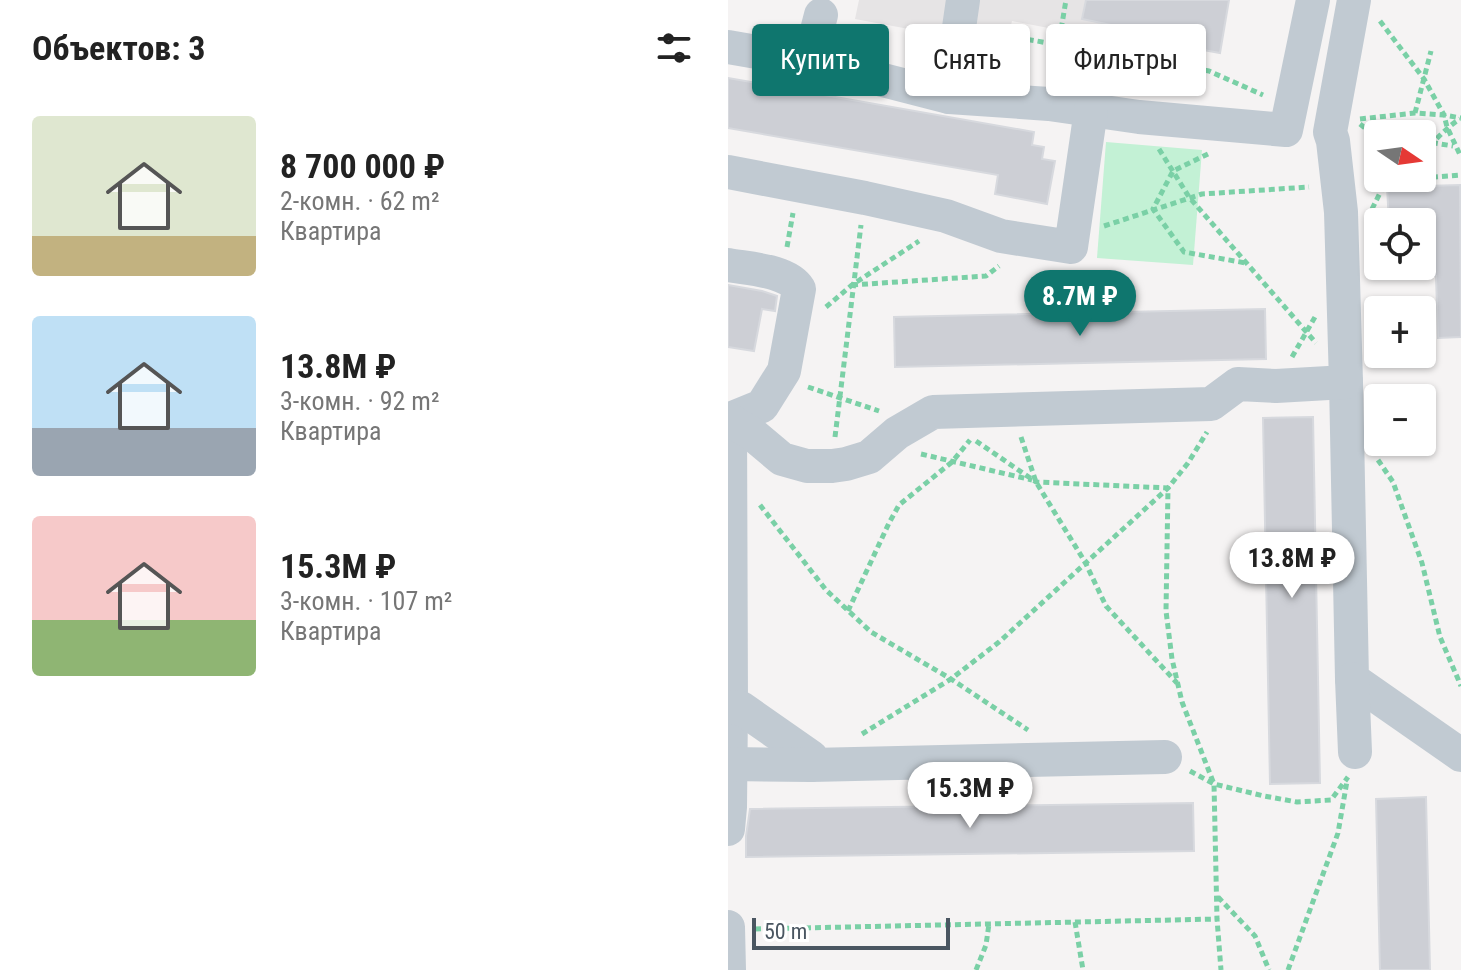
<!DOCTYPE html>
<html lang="ru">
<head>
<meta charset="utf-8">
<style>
  body { margin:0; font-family:"Roboto Condensed",sans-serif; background:#f2f2f2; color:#222; height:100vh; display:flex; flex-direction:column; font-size:30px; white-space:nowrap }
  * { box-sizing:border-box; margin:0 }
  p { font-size:26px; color:#767676 }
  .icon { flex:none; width:44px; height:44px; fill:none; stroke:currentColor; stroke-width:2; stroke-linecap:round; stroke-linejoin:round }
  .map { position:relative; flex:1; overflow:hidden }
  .details { display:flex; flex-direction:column; background:#fff; width:728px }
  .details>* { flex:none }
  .banner { position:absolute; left:24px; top:24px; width:588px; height:72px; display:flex; gap:16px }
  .needle { width:52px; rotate:103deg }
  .controls { position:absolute; left:636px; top:120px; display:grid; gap:16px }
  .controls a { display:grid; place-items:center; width:72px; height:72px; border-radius:8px; background:#fff; box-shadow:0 2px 6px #0004; font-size:40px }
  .scale { position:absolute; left:24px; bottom:20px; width:198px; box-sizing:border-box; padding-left:8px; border:4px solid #4a5661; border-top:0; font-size:22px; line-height:28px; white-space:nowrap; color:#4a5661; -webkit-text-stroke:6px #fff; paint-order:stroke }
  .price { position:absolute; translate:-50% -68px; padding:0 18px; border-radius:28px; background:#fff; color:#222; font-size:26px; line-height:52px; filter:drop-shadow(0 2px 4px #0008) }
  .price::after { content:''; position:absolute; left:50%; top:48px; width:24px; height:18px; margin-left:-12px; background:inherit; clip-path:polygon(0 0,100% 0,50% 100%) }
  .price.on { background:#0f766e; color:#fff }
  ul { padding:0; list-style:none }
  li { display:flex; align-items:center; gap:24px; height:200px; padding:0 32px }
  li span { display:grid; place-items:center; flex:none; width:224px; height:160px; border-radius:8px; color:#555 }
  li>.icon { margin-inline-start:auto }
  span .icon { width:96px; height:96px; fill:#fffc; stroke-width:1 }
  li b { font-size:34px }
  h2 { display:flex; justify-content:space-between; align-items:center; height:96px; padding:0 32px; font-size:34px }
  .pill { padding:0 28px; border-radius:8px; background:#fff; box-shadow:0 2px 6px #0004; font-size:28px; line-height:72px }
  .pill.on { background:#0f766e; color:#fff }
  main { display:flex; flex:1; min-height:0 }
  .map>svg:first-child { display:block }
</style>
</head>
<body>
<main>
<section class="details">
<h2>Объектов: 3<svg class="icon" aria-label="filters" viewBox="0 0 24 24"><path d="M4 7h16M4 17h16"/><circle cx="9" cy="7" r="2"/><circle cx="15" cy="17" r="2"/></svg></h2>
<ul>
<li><span style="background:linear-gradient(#dfe7d0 75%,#c2b280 0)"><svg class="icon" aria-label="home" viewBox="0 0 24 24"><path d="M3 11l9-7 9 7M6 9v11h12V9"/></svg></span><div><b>8 700 000 ₽</b><p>2-комн. · 62 m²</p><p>Квартира</p></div></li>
<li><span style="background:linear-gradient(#bfe0f5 70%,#9aa5b1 0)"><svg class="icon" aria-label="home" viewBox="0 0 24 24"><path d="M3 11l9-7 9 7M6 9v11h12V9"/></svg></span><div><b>13.8M ₽</b><p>3-комн. · 92 m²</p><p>Квартира</p></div></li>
<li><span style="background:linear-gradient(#f6c9c9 65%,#8fb573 0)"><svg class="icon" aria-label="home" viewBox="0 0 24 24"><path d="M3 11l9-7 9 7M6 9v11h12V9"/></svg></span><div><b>15.3M ₽</b><p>3-комн. · 107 m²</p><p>Квартира</p></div></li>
</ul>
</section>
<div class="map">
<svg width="733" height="970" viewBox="0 0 733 970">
  <rect width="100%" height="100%" fill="#f5f3f3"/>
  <polygon fill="#e6e4e5" points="131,0 458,0 433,6 425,48 284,21 278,47 127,19"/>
  <polygon fill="#c3f1d5" points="378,142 474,150 465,265 369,258"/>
  <g fill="#cdcfd5" stroke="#d7d9de" stroke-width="2">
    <polygon points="358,0 501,0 492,53 426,41 425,48 385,41 388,26 354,19"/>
    <polygon points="0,78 306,132 304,145 316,147 314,159 327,161 319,204 267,194 270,175 0,128"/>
    <polygon points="732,185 733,337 710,338 708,276 694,276 694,222 661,222 659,187"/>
    <polygon points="0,285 34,291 49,296 47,311 34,309 26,351 0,347"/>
    <polygon points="537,309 538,359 167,367 166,317"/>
    <polygon points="585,417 592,783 542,784 535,418"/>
    <polygon points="698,797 702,970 652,970 648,799"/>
    <polygon points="465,803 466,851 18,857 18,836 22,809"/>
  </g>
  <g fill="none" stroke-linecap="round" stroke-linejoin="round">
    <g stroke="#7ad0a6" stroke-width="5" stroke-dasharray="6 4" stroke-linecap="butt">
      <polyline points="652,21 696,79 716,115 733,118"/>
      <polyline points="280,36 481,71 535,95"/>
      <polyline points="329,45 369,80"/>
      <polyline points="325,78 338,0"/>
      <polyline points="687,113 703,51"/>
      <polyline points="632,119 687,113 716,115 719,127 733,157"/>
      <polyline points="632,124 647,136 650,137"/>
      <polyline points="694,141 725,146"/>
      <polyline points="431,149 461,197 588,343"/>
      <path d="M694 152C708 141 717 128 732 119"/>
      <polyline points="480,154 445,171 425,209 456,252 518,263"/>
      <polyline points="694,178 733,175"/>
      <polyline points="639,182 692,178"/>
      <polyline points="644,209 659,179"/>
      <polyline points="376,226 474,194 581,187"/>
      <polyline points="59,247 65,213"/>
      <polyline points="124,285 258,276 271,266"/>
      <polyline points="98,307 124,285 191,241"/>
      <polyline points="564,357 587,317"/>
      <polyline points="80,387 151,411"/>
      <polyline points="107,437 133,225"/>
      <polyline points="293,437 308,482 357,562 378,606 449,683"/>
      <polyline points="248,441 308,482 440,488 438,611 444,659 454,702 486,784 489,919 493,970"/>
      <polyline points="193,454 304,480"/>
      <polyline points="650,460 665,482 694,563 712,637 733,686"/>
      <polyline points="32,505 98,590 143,632 223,679 300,730"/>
      <polyline points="120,611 161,523 171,505 224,462 242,440"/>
      <polyline points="134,734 223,679 271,642 440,488 460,463 479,432"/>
      <polyline points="462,771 486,784 536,796 569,802 603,800 620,777"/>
      <polyline points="490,897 527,936 541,970"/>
      <polyline points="347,922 355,970"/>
      <polyline points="27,929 489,919"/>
      <polyline points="248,970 258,945 261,924"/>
      <polyline points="560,970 610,833 619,781"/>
    </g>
    <g stroke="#c1cad2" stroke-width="34">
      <polyline points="0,47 81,61 221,97 321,104 411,117 558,130 585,0"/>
      <polyline points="81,61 93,15"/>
      <polyline points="221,97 235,0"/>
      <polyline points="0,172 137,198 218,216 273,236 343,247 363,110"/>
      <path d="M0 265C21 269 59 270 71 289L56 371 34 406 2 419 3 707 2 807 0 829"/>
      <polyline points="618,382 624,679 733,755"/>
      <polyline points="0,419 23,433 54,459 79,466 104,466 118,464 141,457 169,433 205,412 483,404 510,384 548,386 618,382 613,212 605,141 602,132 626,0"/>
      <polyline points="624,679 627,752"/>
      <polyline points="3,707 13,708 83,757 83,765"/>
      <polyline points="3,764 83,765 437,757"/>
      <polyline points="0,927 1,970"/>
    </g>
  </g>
</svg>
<div class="controls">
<a><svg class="needle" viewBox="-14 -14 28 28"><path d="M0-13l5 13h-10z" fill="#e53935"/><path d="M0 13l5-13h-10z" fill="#767676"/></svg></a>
<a><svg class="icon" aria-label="locate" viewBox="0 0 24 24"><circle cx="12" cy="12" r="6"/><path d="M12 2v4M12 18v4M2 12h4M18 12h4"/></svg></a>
<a>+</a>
<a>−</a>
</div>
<div class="scale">50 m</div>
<b class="price on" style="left:352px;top:338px">8.7M ₽</b>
<b class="price" style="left:564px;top:600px">13.8M ₽</b>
<b class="price" style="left:242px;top:830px">15.3M ₽</b>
<div class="banner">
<a class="pill on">Купить</a>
<a class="pill">Снять</a>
<a class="pill">Фильтры</a>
</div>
</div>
</main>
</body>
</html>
